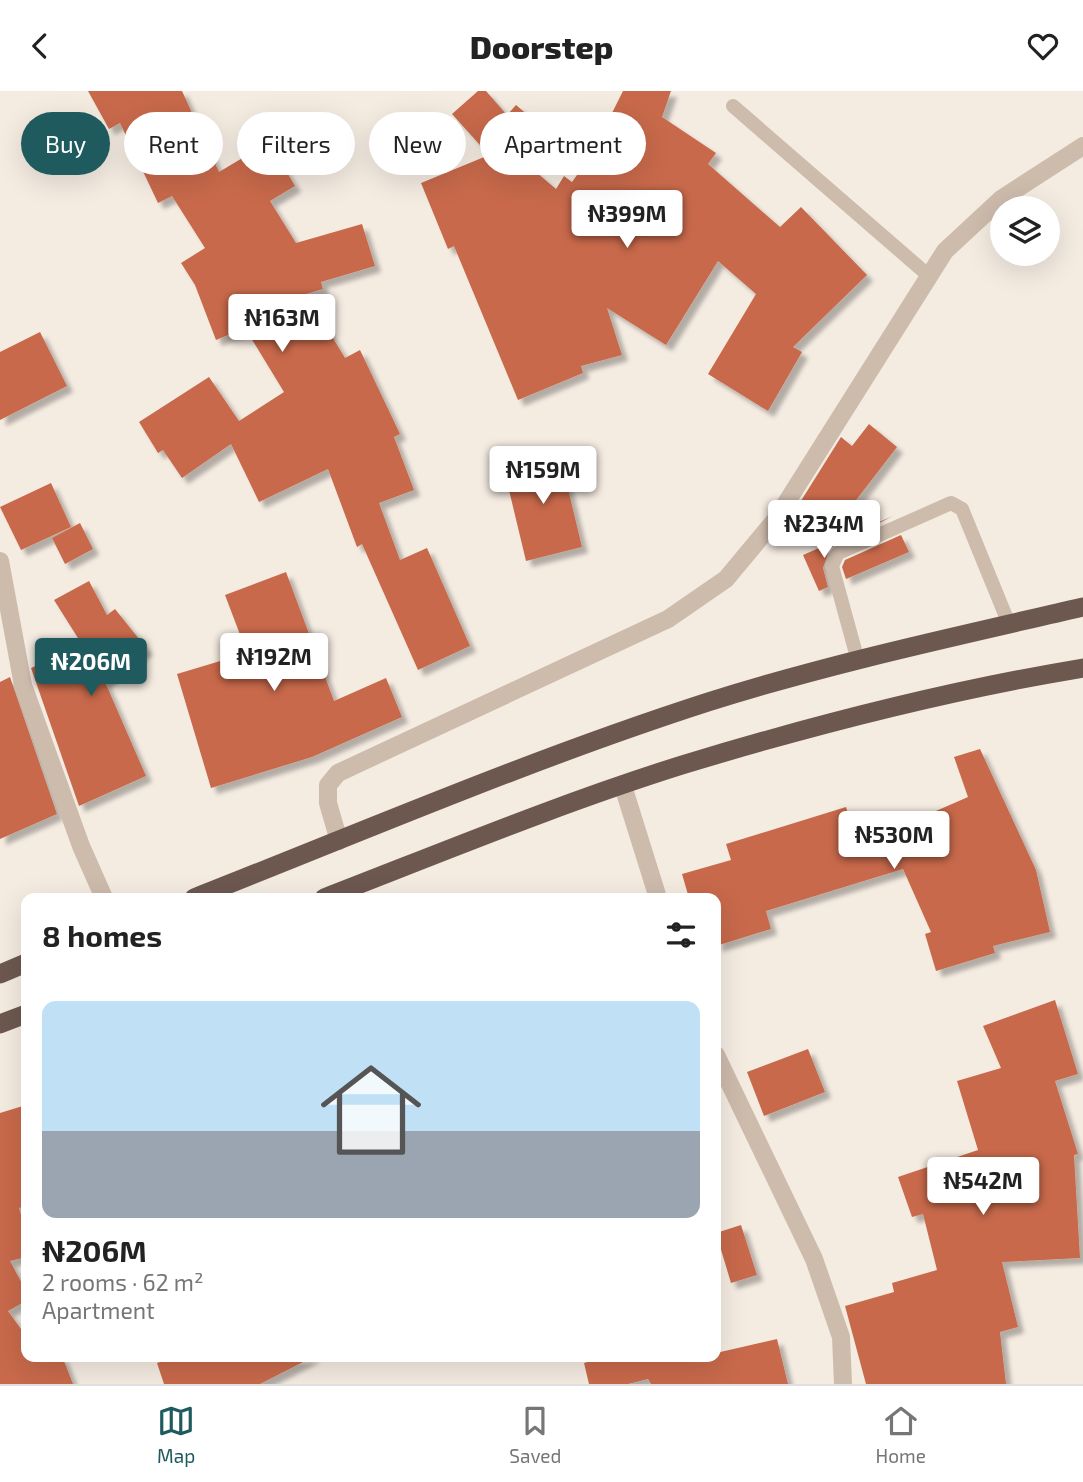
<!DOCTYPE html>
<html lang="en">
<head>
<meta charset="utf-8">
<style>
  body { margin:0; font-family:"Exo 2",sans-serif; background:#f2f2f2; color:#222; height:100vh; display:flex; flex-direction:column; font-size:26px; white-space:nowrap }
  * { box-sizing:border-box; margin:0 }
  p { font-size:23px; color:#767676 }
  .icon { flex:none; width:38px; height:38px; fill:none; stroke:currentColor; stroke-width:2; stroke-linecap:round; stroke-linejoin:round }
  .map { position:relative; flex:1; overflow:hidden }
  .drawer { position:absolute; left:21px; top:802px; width:700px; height:469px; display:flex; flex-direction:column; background:#fff; border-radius:14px; box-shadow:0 7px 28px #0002 }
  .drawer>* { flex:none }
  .top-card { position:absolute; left:21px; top:21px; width:700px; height:63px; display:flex; gap:14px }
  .tools { position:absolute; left:990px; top:105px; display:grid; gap:14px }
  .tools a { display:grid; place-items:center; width:70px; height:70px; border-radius:50%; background:#fff; box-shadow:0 7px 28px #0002; font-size:35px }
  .price { position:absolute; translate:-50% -60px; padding:0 16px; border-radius:7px; background:#fff; color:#222; font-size:23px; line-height:46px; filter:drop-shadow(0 2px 4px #0008) }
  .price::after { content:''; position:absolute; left:50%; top:42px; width:21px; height:16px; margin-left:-10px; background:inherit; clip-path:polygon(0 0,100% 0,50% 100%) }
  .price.on { background:#1f5a5e; color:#fff }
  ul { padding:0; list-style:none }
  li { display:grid; align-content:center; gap:14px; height:371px; padding:0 21px }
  li span { display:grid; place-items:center; height:217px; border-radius:14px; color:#555 }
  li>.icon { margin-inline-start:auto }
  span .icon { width:126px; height:126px; fill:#fffc; stroke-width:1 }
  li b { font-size:30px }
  h2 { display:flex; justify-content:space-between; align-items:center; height:84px; padding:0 21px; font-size:30px }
  .chip { padding:0 24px; border-radius:32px; background:#fff; box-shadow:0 7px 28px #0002; font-size:24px; line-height:63px }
  .chip.on { background:#1f5a5e; color:#fff }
  header { display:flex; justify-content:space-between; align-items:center; height:91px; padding:0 21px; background:#fff; font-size:32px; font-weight:800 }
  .dock { display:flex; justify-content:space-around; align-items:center; height:98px; border-top:2px solid #e0e0e0; background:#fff; font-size:19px; color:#767676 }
  .dock a { display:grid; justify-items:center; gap:4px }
  .dock .on { color:#1f5a5e }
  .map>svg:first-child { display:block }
</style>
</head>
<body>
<header><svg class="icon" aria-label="back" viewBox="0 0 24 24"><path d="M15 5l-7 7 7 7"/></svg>Doorstep<svg class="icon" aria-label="heart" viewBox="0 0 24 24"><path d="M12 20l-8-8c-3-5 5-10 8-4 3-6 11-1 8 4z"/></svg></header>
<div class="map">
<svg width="1083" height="1293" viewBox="0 0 1083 1293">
  <defs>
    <filter id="shadow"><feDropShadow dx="6" dy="6" stdDeviation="2" flood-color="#0004"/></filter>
  </defs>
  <rect width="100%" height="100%" fill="#f4ebe1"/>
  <g fill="#c8694b" filter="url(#shadow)">
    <polygon points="88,0 182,0 219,81 269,51 295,95 270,110 296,152 362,133 375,175 321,191 323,198 306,203 345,267 360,259 400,343 394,346 414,399 379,412 400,469 427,457 470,555 418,579 362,453 357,456 328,378 259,411 231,353 182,387 163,359 158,362 139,331 209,286 239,330 284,301 245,237 216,249 195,194 181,172 205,157 172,105 158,112 120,32 109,38"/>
    <polygon points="478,0 486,0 507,24 516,14 535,30 510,59 556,98 564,85 572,91 590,66 623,0 671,0 662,26 716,62 708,73 780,136 801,116 867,184 793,256 802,261 768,320 708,283 756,203 718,170 666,254 607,217 622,264 581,275 583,282 518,309 454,155 448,158 421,92 489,64 452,23"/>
    <polygon points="40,241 67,295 0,329 0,261"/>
    <polygon points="869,333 897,356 833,439 799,413 841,346 852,355"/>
    <polygon points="559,360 582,456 526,470 503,374"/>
    <polygon points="51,392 71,436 21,459 0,416"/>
    <polygon points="893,425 830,457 823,477 828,496 819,500 803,464"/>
    <polygon points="80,432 93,458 65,473 52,447"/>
    <polygon points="901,444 909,461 846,488 842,476 845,469"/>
    <polygon points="286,481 334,610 386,587 402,626 312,666 211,697 177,583 247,562 225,504"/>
    <polygon points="89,490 107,524 115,518 147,558 105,591 146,685 79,715 31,577 83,555 54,509"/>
    <polygon points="10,586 57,723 0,748 0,591"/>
    <polygon points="980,658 1036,779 1050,841 993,855 995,862 936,880 925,843 931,841 903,778 766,820 771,838 716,855 716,807 689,807 682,783 731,769 726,753 846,716 858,754 968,706 954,666"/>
    <polygon points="1055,909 1078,983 1055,990 1078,1063 1074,1064 1080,1167 1002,1171 1018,1236 1000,1241 1006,1293 866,1293 845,1215 894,1201 892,1192 937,1179 923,1123 912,1126 898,1086 978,1059 957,990 1001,977 983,935"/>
    <polygon points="808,958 825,1001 764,1025 747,981"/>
    <polygon points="26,1014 26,1115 19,1117 26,1140 26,1166 10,1170 26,1200 26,1210 8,1220 26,1245 26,1265 62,1265 73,1293 0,1293 0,1022"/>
    <polygon points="741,1134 757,1184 731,1192 716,1142"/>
    <polygon points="777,1248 788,1293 651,1293 648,1288 628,1293 589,1293 584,1272 609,1265 716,1265 716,1262"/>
    <polygon points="177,1265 315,1265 260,1293 164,1293 157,1272"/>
  </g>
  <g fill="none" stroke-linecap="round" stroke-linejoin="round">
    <g stroke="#cdbbac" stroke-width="14">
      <polyline points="733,15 929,185"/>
      <polyline points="858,570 832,475 838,462 951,412 962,418 1009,533"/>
    </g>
    <g stroke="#cdbbac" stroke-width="18">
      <polyline points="0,470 23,594 81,755 104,807"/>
      <polyline points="623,695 658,807"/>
      <polyline points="339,750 328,712 328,694 338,682 668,528 726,488 776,428 945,160 1001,108 1083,55"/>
      <polyline points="716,964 814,1168 841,1246 843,1293"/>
    </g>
    <g stroke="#6c584f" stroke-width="19">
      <path d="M194 807C364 740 534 667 708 611 831 572 958 545 1083 516"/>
      <path d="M324 807C443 761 561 712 682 674 810 635 951 599 1083 577"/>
      <polyline points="0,883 26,872"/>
      <polyline points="0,933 26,923"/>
    </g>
  </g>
</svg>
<div class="tools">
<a><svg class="icon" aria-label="layers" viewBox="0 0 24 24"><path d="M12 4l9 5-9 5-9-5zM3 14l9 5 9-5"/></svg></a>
</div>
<b class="price" style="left:627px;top:159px">₦399M</b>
<b class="price" style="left:282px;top:263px">₦163M</b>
<b class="price" style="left:543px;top:415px">₦159M</b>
<b class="price" style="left:824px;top:469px">₦234M</b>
<b class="price" style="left:274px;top:602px">₦192M</b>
<b class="price on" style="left:91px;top:607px">₦206M</b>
<b class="price" style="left:894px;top:780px">₦530M</b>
<b class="price" style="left:983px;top:1126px">₦542M</b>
<div class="top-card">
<a class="chip on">Buy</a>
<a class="chip">Rent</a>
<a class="chip">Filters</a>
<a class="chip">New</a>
<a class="chip">Apartment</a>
</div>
<section class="drawer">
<h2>8 homes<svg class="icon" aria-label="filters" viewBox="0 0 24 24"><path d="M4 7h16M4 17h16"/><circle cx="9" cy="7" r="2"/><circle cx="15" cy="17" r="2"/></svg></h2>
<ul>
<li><span style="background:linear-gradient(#bfe0f5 60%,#9aa5b1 0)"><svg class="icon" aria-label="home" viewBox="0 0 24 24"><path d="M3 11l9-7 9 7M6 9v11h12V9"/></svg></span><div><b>₦206M</b><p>2 rooms · 62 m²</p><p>Apartment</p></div></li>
</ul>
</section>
</div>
<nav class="dock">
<a class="on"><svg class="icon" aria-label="map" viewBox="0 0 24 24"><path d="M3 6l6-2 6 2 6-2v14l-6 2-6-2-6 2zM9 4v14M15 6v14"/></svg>Map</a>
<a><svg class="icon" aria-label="saved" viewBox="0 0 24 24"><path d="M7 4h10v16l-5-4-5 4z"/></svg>Saved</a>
<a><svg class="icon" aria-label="home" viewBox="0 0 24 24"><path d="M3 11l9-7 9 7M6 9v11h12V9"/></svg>Home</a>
</nav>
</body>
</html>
